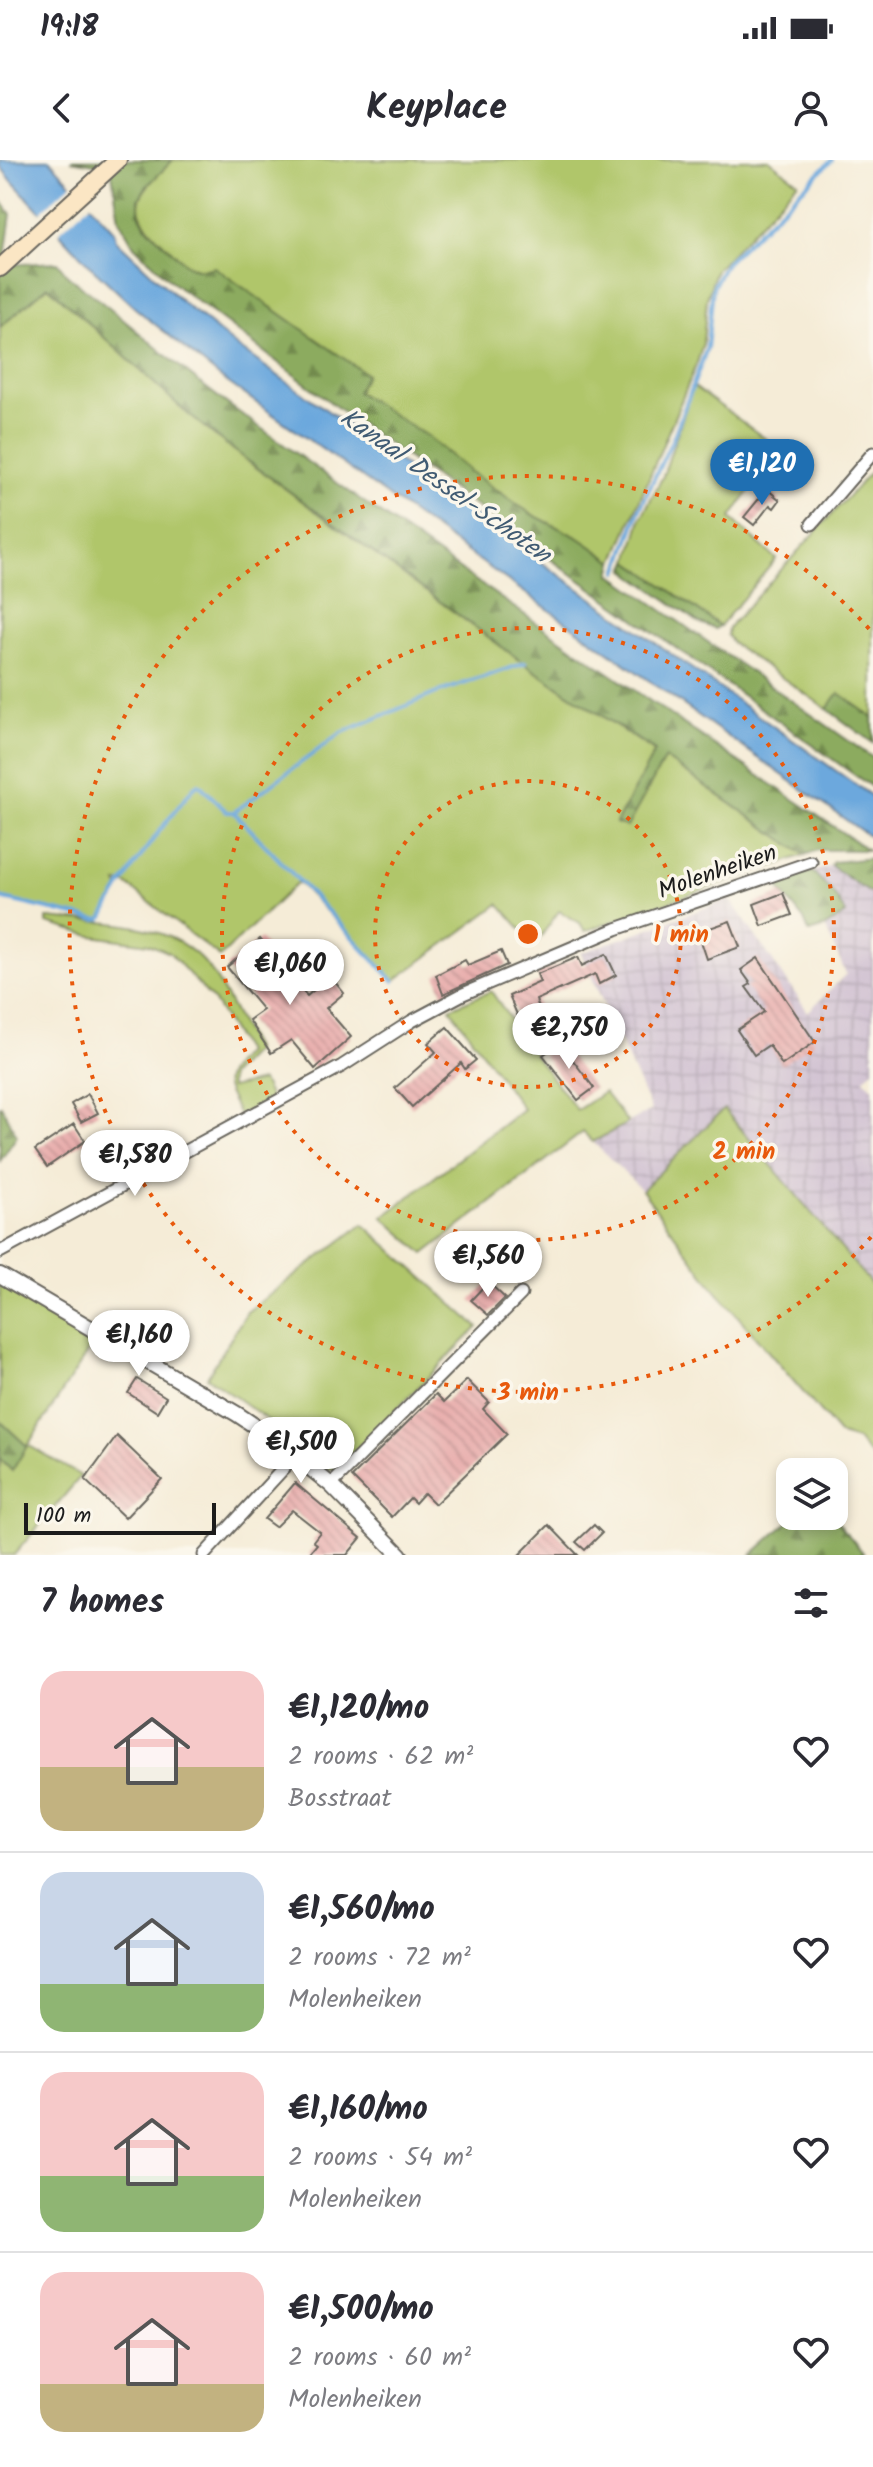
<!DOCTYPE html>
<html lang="en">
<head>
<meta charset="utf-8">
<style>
  body { margin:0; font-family:Kalam,sans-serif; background:#f2f2f3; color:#2b2b33; height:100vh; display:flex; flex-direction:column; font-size:30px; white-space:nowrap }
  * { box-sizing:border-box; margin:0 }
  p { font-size:26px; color:#7c7c81 }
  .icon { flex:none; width:44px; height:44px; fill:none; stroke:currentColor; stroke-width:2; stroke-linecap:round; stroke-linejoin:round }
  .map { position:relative; height:1395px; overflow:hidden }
  .details { display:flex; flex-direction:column; background:#fff; flex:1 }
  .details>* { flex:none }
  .controls { position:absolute; left:776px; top:1298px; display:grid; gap:16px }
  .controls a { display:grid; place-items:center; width:72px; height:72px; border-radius:16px; background:#fff; box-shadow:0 4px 12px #0003; font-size:40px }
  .scale { position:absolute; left:24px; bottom:20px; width:192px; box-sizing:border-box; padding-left:8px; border:4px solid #1c1c1c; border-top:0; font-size:22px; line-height:28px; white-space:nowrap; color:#1c1c1c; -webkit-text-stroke:6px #fbf7ec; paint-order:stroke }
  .price { position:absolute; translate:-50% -68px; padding:0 18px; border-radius:28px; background:#fff; color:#222; font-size:26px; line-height:52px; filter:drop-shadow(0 2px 4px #0008) }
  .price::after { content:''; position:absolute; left:50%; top:48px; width:24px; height:18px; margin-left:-12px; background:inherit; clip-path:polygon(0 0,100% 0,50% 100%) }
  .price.selected { background:#1f6fb2; color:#fff }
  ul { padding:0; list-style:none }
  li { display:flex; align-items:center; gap:24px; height:200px; padding:0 40px }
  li+li { border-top:2px solid #e1e1e2 }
  li span { display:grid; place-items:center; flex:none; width:224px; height:160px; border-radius:24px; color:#555 }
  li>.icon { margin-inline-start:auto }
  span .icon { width:96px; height:96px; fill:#fffc; stroke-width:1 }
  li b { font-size:34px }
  h2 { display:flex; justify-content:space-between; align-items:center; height:96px; padding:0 40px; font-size:34px }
  .status { display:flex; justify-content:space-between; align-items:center; height:56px; padding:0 40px; background:#fff; direction:ltr }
  .status svg { height:22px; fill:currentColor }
  header { display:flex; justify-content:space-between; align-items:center; height:104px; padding:0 40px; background:#fff; font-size:36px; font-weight:700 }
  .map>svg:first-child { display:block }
</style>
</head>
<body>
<div class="status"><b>19:18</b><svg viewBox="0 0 49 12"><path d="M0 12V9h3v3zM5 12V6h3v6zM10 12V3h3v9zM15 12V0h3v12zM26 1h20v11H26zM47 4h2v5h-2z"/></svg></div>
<header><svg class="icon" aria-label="back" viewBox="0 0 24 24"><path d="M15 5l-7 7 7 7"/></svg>Keyplace<svg class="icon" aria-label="person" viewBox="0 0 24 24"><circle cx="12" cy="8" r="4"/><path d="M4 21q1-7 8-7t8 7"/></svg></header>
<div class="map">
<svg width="873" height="1395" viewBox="0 0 873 1395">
  <defs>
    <pattern id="industrial-grid" width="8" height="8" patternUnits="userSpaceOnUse" patternTransform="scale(2)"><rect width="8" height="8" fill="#cebed0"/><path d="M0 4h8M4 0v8" fill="none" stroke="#b0a3b2"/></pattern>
    <pattern id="forest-firs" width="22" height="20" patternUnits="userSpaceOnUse" patternTransform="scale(2)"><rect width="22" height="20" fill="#8cab5f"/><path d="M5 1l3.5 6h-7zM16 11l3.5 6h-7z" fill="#728a4e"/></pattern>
    <pattern id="building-back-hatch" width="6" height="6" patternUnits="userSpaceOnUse" patternTransform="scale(2)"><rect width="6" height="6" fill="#e8acab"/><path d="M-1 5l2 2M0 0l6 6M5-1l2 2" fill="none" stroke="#c69393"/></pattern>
  </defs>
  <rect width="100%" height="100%" fill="#fbf7ec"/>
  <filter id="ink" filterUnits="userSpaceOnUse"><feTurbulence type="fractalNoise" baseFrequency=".0125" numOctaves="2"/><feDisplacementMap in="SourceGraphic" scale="16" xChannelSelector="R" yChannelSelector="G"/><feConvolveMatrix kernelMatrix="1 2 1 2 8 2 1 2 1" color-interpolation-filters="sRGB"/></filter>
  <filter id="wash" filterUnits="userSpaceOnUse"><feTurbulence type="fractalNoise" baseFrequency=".006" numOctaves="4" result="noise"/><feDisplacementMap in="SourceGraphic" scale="32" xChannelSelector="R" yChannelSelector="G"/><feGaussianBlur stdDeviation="1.8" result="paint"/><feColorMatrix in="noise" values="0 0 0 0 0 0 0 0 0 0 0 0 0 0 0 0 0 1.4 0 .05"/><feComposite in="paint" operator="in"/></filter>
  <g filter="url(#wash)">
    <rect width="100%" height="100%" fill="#f5ecd7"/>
    <polygon fill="url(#industrial-grid)" points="831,706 873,735 873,909 864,919 873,928 873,1126 725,949 642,1030 593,982 651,950 581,793 730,739 808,852 846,814 825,767 846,753 834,734 813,712"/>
    <g fill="#b0c66b" stroke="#667144" stroke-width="2">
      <path d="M173 0H769L798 22 716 110 707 139 703 184 697 203 614 402 579 378 531 354 470 312 428 277 356 232 366 214 201 110C185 107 177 96 165 85 123 45 137 36 173 0Z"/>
      <polygon points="48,126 188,254 243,298 532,509 655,592 616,663 627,666 665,598 805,695 585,771 580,763 559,751 537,782 524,772 499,744 394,821 298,722 220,797 126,724 117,723 119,728 102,759 96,760 0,738 0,167"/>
      <polygon points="693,226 778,288 731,358 776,399 720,466 629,401 641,358 663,316"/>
      <polygon points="873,309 873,558 839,534 827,549 732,483 727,475 728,468"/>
      <path d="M47 758C106 764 177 758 214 815 229 839 241 866 255 890L230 916V928L262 921 271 939 239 955C222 920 218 923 245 892L213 840 170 793 149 784 92 776 47 763Z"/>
      <polygon points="491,831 539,901 577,950 604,932 628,963 593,982 583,972 424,1094 383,1057 523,949 450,848"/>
      <polygon points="724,949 873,1126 873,1298 857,1280 840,1275 716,1131 642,1030"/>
      <polygon points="363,1064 478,1167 338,1308 328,1310 275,1265 207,1217 247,1152"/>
      <polygon points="0,1124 94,1182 28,1285 81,1316 14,1395 0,1395 0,1299 12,1311 27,1286 0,1261"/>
    </g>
    <g fill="url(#forest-firs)" stroke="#54643e" stroke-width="2">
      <polygon points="71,0 173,0 146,27 139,39 139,53 146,67 189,107 201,110 214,107 366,214 357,232 428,277 470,312 531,354 579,378 614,402 611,414 873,598 873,628 342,251 173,123 134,86 119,60 111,7"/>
      <path d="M0 39 11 54 4 105 57 102 69 117C128 160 180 211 240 253 446 403 657 546 868 690H818L805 695 665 598 627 667 616 663 655 591 532 509 244 298 188 254 48 126 0 167Z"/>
      <polygon points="629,401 720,466 715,469 698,462 625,410"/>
      <polygon points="839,533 873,558 873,583 827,549"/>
      <polygon points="873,698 873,735 831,706 833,702"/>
      <polygon points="813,712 834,734 846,754 825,767 809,772 804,760 774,722 800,713"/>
      <polygon points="1,945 17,976 0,1001 0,946"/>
      <polygon points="0,1261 27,1286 12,1311 0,1299"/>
      <polygon points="795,1356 833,1356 865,1395 751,1395"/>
    </g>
    <polygon fill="#6ca8dd" stroke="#44627c" stroke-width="2" points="0,0 50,0 114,71 116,80 183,143 239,188 873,637 873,679 220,217 135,148 90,106 12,21 0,6"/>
    <polygon fill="#f5ecd7" points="74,21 93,41 56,75 38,54"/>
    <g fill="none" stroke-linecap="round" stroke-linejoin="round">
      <g stroke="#6ca8dd" stroke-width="4">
        <polyline points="618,412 638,353 674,276 707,188 713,127 726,103 832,0"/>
        <polyline points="234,652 394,821"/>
        <path d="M0 738 96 760 102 759C128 710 161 668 195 626L199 624 227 652H234L341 573 439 532 525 503"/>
      </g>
    </g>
    <g id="blocks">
      <g fill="url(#building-back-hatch)">
        <polygon points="767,329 780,340 774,348 770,345 754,365 744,357"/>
        <polygon points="783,733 792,755 762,766 754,744"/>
        <polygon points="730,761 740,787 707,799 698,772"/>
        <polygon points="260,779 307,836 330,816 344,833 326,848 351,877 315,909 291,880 271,893 249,860 263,850 227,807"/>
        <polygon points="501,791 507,805 443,834 436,815 465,800 468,805"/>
        <polygon points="606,794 616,815 599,824 595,814 536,840 541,853 530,858 535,869 525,873 509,836 540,822 537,814 578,797 582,806"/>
        <polygon points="758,798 815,882 782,905 769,885 754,895 737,870 764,852 746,827 751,824 741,810"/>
        <polygon points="447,867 476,900 465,909 461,903 412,947 395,928 436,892 428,883"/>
        <polygon points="560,883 594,928 578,940 543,895"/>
        <polygon points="88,934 98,953 81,962 71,944"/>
        <polygon points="74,964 85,981 47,1007 35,990"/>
        <polygon points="488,1122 505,1138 488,1155 471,1140"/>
        <polygon points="137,1219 166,1237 157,1252 128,1233"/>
        <polygon points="467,1220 489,1242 483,1249 507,1274 435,1344 424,1333 415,1343 410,1338 392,1357 352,1317 436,1234 444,1242"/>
        <polygon points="117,1276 162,1319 125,1358 85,1320"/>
        <polygon points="295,1323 361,1378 347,1395 308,1395 317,1384 313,1381 320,1372 292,1350 275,1367 264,1359"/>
        <polygon points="549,1365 578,1395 519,1395"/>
        <polygon points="594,1365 602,1373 585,1390 576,1382"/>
      </g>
    </g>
  </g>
  <g filter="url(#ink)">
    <use href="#blocks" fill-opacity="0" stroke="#68655d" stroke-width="2"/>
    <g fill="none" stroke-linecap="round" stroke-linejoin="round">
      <g stroke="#68655d" stroke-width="15">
        <g id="minor">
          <polyline points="812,364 873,293"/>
          <polyline points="0,1092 342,906 412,861 463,834 616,769 811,702"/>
          <polyline points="331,1325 521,1134"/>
          <polyline points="204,1395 295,1296"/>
        </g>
      </g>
      <g stroke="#68655d" stroke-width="18">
        <polyline id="tertiary" points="0,1115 237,1254 273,1278 331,1325 400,1395"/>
      </g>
      <g stroke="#68655d" stroke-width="20">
        <polyline id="secondary" points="0,108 118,0"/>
      </g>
      <use href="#minor" stroke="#fff" stroke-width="11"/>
      <use href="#tertiary" stroke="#fff" stroke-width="14"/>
      <use href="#secondary" stroke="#fbe6c4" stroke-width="16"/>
    </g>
  </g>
  <g fill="none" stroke="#e8590c" stroke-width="4" stroke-dasharray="4 8">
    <circle cx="528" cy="774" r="153"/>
    <circle cx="528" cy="774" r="306"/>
    <path d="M871 1077A458 458 0 1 1 871 471"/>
  </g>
  <g text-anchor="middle" stroke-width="7" stroke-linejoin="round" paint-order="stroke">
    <g font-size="24" fill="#1c1c1c" stroke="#fbf7ec">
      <text transform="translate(717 711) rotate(-19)" y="8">Molenheiken</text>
    </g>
    <g font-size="26" font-style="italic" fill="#405b73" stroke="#fbf7ec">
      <text transform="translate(446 325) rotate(35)" y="9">Kanaal Dessel-Schoten</text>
    </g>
  </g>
  <circle cx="528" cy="774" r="12" fill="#e8590c" stroke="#fbf7ec" stroke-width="4"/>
  <g font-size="24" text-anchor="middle" font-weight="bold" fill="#e8590c" stroke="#fbf7ec" stroke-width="7" stroke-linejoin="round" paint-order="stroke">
    <text x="681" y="782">1 min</text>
    <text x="744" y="999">2 min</text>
    <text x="528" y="1240">3 min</text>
  </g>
</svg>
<div class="controls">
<a><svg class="icon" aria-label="layers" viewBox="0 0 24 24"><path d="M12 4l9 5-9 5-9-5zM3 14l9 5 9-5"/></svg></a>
</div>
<div class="scale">100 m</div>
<b class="price selected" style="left:762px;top:347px">€1,120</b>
<b class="price" style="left:290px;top:847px">€1,060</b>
<b class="price" style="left:569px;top:911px">€2,750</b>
<b class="price" style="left:135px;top:1038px">€1,580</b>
<b class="price" style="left:488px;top:1139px">€1,560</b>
<b class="price" style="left:139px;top:1218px">€1,160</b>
<b class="price" style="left:301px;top:1325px">€1,500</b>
</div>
<section class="details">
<h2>7 homes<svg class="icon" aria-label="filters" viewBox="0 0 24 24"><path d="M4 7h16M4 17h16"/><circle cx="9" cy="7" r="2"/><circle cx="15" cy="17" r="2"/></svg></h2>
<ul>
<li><span style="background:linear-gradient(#f6c9c9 60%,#c2b280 0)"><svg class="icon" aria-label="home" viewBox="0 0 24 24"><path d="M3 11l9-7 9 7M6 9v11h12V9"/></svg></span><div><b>€1,120/mo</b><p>2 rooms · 62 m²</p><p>Bosstraat</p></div><svg class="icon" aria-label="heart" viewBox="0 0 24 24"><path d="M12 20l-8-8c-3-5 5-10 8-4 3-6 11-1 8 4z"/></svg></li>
<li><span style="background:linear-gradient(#c9d6e8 70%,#8fb573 0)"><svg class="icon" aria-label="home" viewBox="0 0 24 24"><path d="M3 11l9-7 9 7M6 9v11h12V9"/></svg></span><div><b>€1,560/mo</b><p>2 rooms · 72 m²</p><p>Molenheiken</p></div><svg class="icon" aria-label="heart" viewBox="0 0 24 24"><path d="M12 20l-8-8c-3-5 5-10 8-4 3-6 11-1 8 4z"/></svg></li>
<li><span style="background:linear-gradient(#f6c9c9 65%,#8fb573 0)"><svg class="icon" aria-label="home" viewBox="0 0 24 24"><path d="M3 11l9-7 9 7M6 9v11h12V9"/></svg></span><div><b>€1,160/mo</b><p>2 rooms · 54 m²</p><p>Molenheiken</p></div><svg class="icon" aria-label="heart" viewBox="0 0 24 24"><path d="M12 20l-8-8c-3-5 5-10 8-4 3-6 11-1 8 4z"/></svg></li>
<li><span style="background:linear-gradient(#f6c9c9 70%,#c2b280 0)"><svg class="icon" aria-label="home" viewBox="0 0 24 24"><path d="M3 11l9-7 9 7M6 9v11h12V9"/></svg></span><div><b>€1,500/mo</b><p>2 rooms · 60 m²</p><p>Molenheiken</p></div><svg class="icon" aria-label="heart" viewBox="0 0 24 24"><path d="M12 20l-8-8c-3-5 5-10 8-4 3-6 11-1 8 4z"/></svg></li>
</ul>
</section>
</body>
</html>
